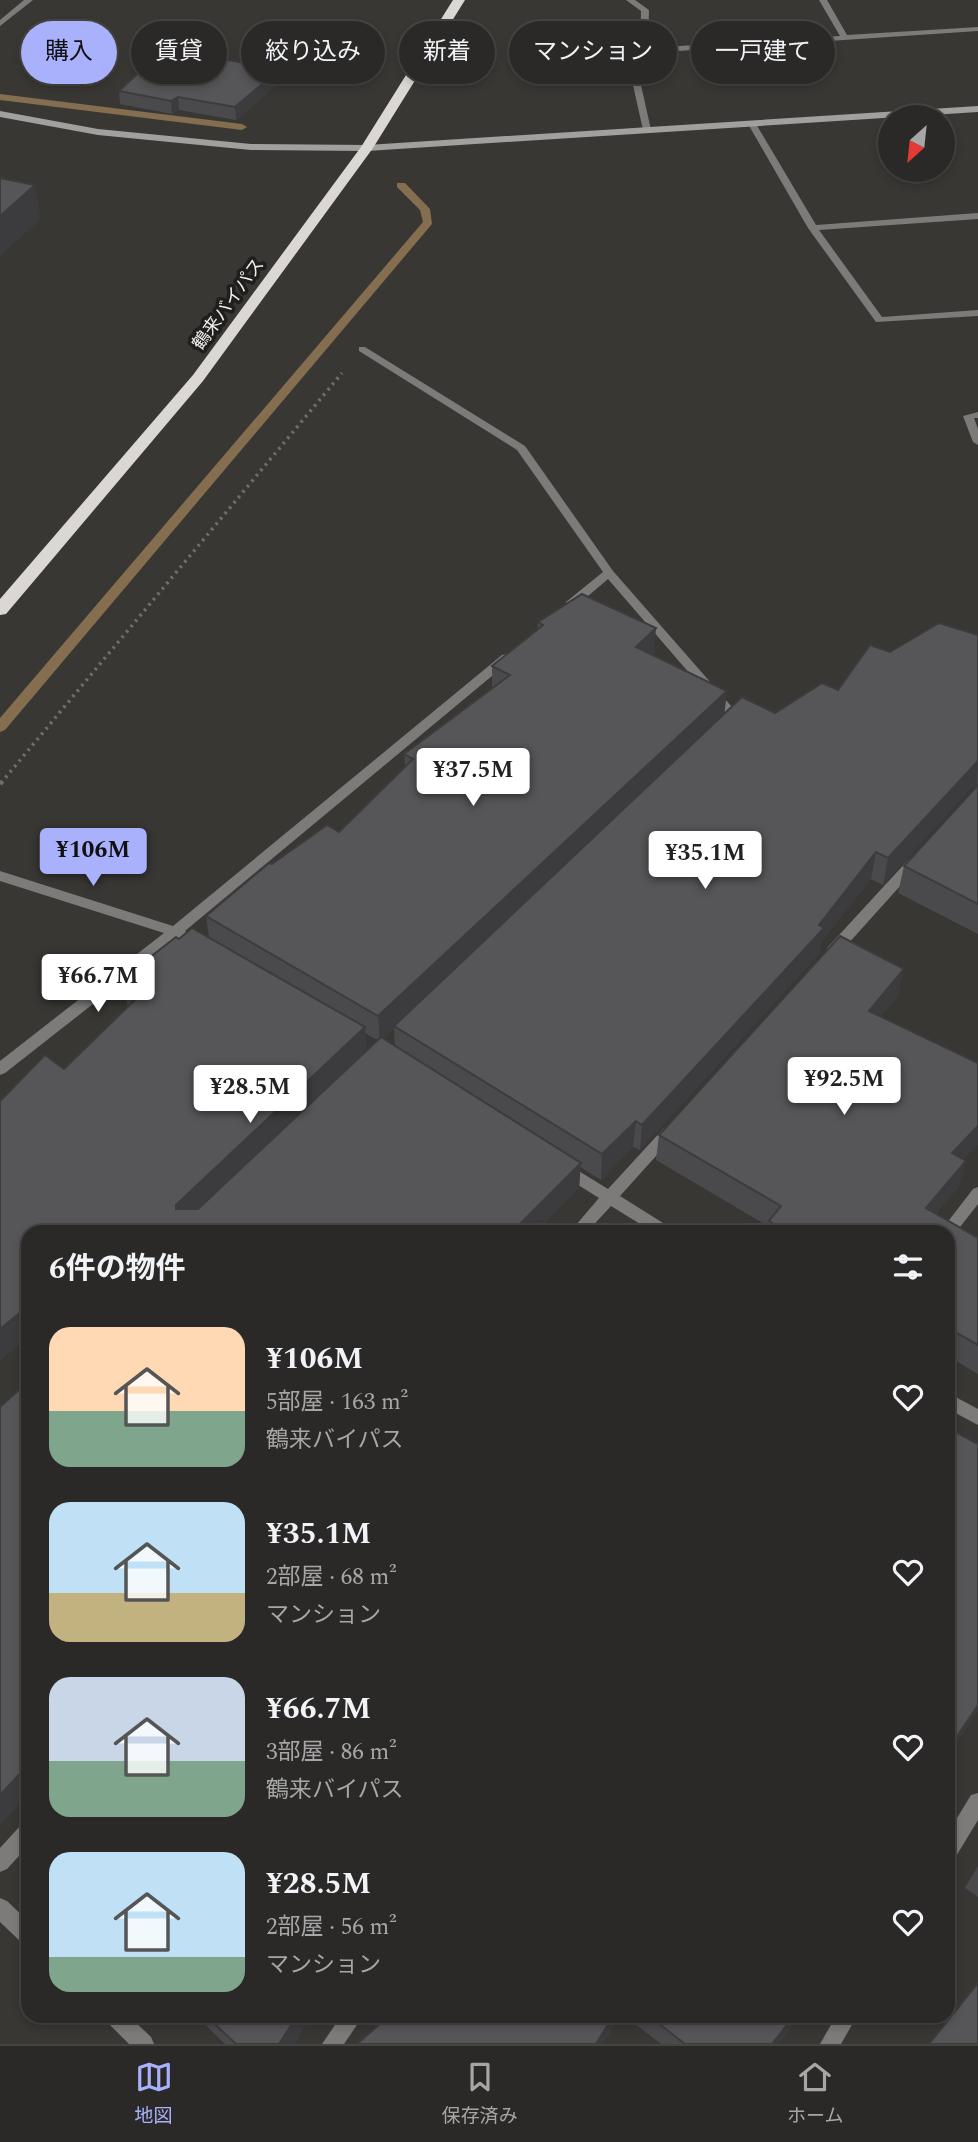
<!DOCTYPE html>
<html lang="ja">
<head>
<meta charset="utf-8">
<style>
  body { margin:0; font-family:Spectral,"Noto Sans JP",serif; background:#33312f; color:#f1f3f6; height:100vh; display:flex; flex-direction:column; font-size:26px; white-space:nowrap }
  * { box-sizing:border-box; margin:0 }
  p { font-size:23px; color:#a6a6a7 }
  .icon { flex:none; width:38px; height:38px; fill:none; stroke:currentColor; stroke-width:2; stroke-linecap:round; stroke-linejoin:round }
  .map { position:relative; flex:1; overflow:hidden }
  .details { position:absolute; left:21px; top:1225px; width:934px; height:798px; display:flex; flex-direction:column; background:#2b2927; border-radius:21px; box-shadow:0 4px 10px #0003,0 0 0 2px #474544 }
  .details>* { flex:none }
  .top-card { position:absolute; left:21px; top:21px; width:936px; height:63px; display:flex; gap:14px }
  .needle { width:46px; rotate:207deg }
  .controls { position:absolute; left:878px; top:105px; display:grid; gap:14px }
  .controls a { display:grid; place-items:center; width:77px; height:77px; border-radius:50%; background:#2b2927; box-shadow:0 4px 10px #0003,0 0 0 2px #474544; font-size:35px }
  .price { position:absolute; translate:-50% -60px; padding:0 16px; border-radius:7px; background:#fff; color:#222; font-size:23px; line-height:46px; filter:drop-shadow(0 2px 4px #0008) }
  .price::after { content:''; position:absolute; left:50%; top:42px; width:21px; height:16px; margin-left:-10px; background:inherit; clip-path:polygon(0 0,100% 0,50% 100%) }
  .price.active { background:#a9b0fc; color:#111 }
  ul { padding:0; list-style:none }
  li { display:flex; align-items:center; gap:21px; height:175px; padding:0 28px }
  li span { display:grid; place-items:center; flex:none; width:196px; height:140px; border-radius:21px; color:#555 }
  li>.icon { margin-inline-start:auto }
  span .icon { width:84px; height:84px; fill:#fffc; stroke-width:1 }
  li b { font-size:30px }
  h2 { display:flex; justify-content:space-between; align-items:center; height:84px; padding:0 28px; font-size:30px }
  .tag { padding:0 24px; border-radius:32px; background:#2b2927; box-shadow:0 4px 10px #0003,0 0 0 2px #474544; font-size:24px; line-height:63px }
  .tag.active { background:#a9b0fc; color:#111 }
  .dock { display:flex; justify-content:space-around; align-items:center; height:98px; border-top:2px solid #474544; background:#2b2927; font-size:19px; color:#a6a6a7 }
  .dock a { display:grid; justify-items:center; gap:4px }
  .dock .active { color:#a9b0fc }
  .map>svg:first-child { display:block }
</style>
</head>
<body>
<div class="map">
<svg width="978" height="2044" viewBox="0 0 978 2044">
  <rect width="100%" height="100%" fill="#393734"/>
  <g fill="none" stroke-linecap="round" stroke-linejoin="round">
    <g fill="#846e4f" fill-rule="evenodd">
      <polygon points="0,94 242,124 247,127 242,130 0,100"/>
      <polygon points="397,183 405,183 430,209 432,224 5,730 0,732 0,718 423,222 420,210 397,187"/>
    </g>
    <polyline stroke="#706e6c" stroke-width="3.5" stroke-dasharray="2.5 4.5" stroke-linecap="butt" points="1,783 342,373"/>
    <polyline stroke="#706e6c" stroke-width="4.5" stroke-dasharray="3.5 5" stroke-linecap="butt" points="0,784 3,781"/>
    <g fill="#7c7b79" fill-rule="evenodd">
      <polygon points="24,0 33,0 0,26 0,20"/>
      <polygon points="626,0 635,0 649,10 648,48 840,36 819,0 827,0 847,35 978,27 978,31 648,53 641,85 651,130 647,133 643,130 633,85 640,51 641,11"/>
      <polygon points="749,122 756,124 816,225 978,213 978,219 819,230 882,317 978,310 978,316 876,322 808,228 748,124"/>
      <polygon points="359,347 365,347 525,446 613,571 739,715 741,718 733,727 725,727 723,724 728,718 608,579 574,608 566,608 566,602 603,572 517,450 359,351"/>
      <polygon points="978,412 978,418 974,418 978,429 978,445 973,442 963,416"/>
      <polygon points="506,654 512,658 510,661 185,931 203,942 205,945 203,948 193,948 176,939 5,1073 0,1075 0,1061 164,933 0,881 0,871 173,926 502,655"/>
      <polygon points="914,857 921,862 919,865 838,955 828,955 826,951 828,947 909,859"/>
      <polygon points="669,1126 674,1128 676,1132 674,1136 620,1196 671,1228 674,1232 653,1232 611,1206 587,1232 570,1232 599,1198 559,1173 557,1169 559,1165 564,1163 569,1165 608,1189 664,1128"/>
      <polygon points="978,1187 978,1204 953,1236 948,1238 948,1232 940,1232 943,1228 973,1189"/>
      <polygon points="948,1393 978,1409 978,1425 948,1409"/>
      <polygon points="978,1793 978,1820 955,1858 948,1860 948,1833 971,1795"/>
      <polygon points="28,1823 28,1846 7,1869 0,1872 0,1848 21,1825"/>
      <polygon points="0,1898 7,1901 28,1921 28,1945 21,1942 0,1922"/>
      <polygon points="105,2016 129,2016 151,2037 154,2044 129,2044 108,2023"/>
      <polygon points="341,2016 363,2016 344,2044 322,2044"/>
      <polygon points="836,2016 857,2016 841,2044 820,2044"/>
    </g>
    <polygon fill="#a2a09e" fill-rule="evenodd" points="978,106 978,112 367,151 251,150 98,135 0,117 0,111 98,129 251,144 367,145"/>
    <polygon fill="#dad7d4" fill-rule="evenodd" points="453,0 465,0 373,148 203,381 6,614 0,615 0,599 193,375 361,147"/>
  </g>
  <g fill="#4a4a4d" fill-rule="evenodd">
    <polygon points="280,69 281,81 236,120 179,110 172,114 120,104 119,91"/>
    <path d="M538 622 654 654 653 655 725 713H775L838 690 890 652 978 635V934L898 893 904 866 977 785 972 787 883 885 871 879 821 942 819 954 640 1150 633 1147 601 1180 580 1167 579 1188 28 1232V1337L0 1360V1101L64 1069 128 1006 127 1005 122 979 179 939 209 937 206 916 272 864 339 832 405 766 404 754 492 689V666L537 630ZM394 1028 395 1046 383 1039ZM365 1033 377 1040 366 1051Z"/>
    <polygon points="898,996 881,1016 978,1063 978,1144 963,1159 959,1186 936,1213 978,1238 978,1374 948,1356 948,1232 767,1232 768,1226 656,1160 659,1135"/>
    <polygon points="978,1866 978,1897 965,1888"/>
    <polygon points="196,2016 311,2016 294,2044 225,2044"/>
    <polygon points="625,2016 800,2016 778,2044 661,2044"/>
  </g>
  <g fill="#3c3c3e">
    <polygon points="280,69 281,81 236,120 235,107"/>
    <polygon points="178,97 179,110 172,114 171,101"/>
    <polygon points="35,185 41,219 0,256 0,216"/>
    <polygon points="656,628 654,654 634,674 636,647"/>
    <polygon points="727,691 724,718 394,1026 394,1028 380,1042 378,1016"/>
    <polygon points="978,761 977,785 972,787 883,885 888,858"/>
    <polygon points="876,852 871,879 821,942 819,954 640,1150 642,1125 819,925"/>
    <polygon points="904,969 898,996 863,1037 869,1011"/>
    <polygon points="365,1027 367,1054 181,1230 176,1205"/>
    <polygon points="636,1121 633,1147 601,1180 602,1154"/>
    <polygon points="978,1126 978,1144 944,1179 952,1153"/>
    <polygon points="966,1161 959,1186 920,1232 926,1208"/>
    <polygon points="581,1163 579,1188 536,1232 512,1232"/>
    <polygon points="28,1306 28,1337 0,1360 0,1329"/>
    <polygon points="978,1705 978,1710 948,1756 948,1750"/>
    <polygon points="28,1765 28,1795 0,1825 0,1795"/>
    <polygon points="297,2016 311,2016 294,2044 279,2044"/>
    <polygon points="613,2016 620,2016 603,2044 596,2044"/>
    <polygon points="794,2016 800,2016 778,2044 772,2044"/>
  </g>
  <g fill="#565659" stroke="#3c3c3e" stroke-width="2">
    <polygon points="164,49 280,69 235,107 178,97 171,101 119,91"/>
    <polygon points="0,178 35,185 0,216"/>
    <polygon points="582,594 656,628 636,647 727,691 378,1016 206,916 269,863 272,864 327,825 339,832 413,759 404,754 510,675 492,666 543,625 538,622"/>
    <polygon points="939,623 978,635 978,761 888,858 876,852 819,925 824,928 642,1125 636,1121 602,1154 394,1026 742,697 775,713 822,683 838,690 870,645 890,652"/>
    <polygon points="978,785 978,904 904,866"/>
    <polygon points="192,928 365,1027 176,1205 176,1209 198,1209 381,1037 581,1163 512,1232 28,1232 28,1306 0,1329 0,1101 45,1055 64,1069 142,993 122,979 176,937 179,939"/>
    <polygon points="840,936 904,969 869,1011 978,1063 978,1126 952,1153 966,1161 926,1208 978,1238 978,1345 948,1328 948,1232 786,1232 769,1221 781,1206 659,1135"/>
    <polygon points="28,1382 28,1765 0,1795 0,1407"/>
    <polygon points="948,1428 978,1444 978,1705 948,1750"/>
    <polygon points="978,1983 978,2044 929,2044"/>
    <polygon points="206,2016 297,2016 279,2044 236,2044"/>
    <polygon points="389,2016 613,2016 596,2044 357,2044"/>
    <polygon points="649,2016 794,2016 772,2044 685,2044"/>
  </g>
  <g text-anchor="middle" stroke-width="7" stroke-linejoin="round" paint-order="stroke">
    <g font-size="18" fill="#eeedeb" stroke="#1f1e1d">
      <text transform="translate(228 304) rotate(-54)" y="6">鶴来バイパス</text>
    </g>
  </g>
</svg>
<div class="controls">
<a><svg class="needle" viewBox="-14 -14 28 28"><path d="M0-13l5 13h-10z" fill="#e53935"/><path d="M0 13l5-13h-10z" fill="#a6a6a7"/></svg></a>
</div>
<b class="price" style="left:473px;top:808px">¥37.5M</b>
<b class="price active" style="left:93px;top:888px">¥106M</b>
<b class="price" style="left:705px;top:891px">¥35.1M</b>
<b class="price" style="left:98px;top:1014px">¥66.7M</b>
<b class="price" style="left:844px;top:1117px">¥92.5M</b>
<b class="price" style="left:250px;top:1125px">¥28.5M</b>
<div class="top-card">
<a class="tag active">購入</a>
<a class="tag">賃貸</a>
<a class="tag">絞り込み</a>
<a class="tag">新着</a>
<a class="tag">マンション</a>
<a class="tag">一戸建て</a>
</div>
<section class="details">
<h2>6件の物件<svg class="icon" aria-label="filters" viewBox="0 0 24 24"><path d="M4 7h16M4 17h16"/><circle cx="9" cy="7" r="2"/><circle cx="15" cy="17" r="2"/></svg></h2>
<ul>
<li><span style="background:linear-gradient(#ffd9b3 60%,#7fa58c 0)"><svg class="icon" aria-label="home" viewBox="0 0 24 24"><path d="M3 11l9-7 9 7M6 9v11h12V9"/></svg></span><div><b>¥106M</b><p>5部屋 · 163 m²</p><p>鶴来バイパス</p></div><svg class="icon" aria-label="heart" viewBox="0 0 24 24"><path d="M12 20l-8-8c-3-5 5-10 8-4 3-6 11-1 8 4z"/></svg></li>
<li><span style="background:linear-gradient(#bfe0f5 65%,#c2b280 0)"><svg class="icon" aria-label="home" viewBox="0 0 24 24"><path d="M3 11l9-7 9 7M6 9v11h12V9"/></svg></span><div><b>¥35.1M</b><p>2部屋 · 68 m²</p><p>マンション</p></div><svg class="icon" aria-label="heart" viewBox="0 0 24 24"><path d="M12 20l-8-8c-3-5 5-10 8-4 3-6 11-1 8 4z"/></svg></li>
<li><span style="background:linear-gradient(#c9d6e8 60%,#7fa58c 0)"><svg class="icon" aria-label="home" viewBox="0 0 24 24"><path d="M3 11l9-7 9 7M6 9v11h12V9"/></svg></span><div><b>¥66.7M</b><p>3部屋 · 86 m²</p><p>鶴来バイパス</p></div><svg class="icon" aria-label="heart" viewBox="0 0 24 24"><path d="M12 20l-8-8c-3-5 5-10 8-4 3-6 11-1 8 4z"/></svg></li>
<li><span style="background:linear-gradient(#bfe0f5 75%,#7fa58c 0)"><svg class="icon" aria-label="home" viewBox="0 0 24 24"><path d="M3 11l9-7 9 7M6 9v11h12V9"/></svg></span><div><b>¥28.5M</b><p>2部屋 · 56 m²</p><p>マンション</p></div><svg class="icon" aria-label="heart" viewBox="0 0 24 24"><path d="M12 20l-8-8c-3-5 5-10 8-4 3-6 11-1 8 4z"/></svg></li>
</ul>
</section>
</div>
<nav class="dock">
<a class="active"><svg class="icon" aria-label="map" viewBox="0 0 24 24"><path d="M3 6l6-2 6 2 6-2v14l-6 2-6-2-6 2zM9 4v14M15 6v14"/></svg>地図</a>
<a><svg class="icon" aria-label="saved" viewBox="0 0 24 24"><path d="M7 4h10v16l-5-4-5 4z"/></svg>保存済み</a>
<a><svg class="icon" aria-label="home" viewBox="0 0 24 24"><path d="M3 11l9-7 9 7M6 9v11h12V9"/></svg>ホーム</a>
</nav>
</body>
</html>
